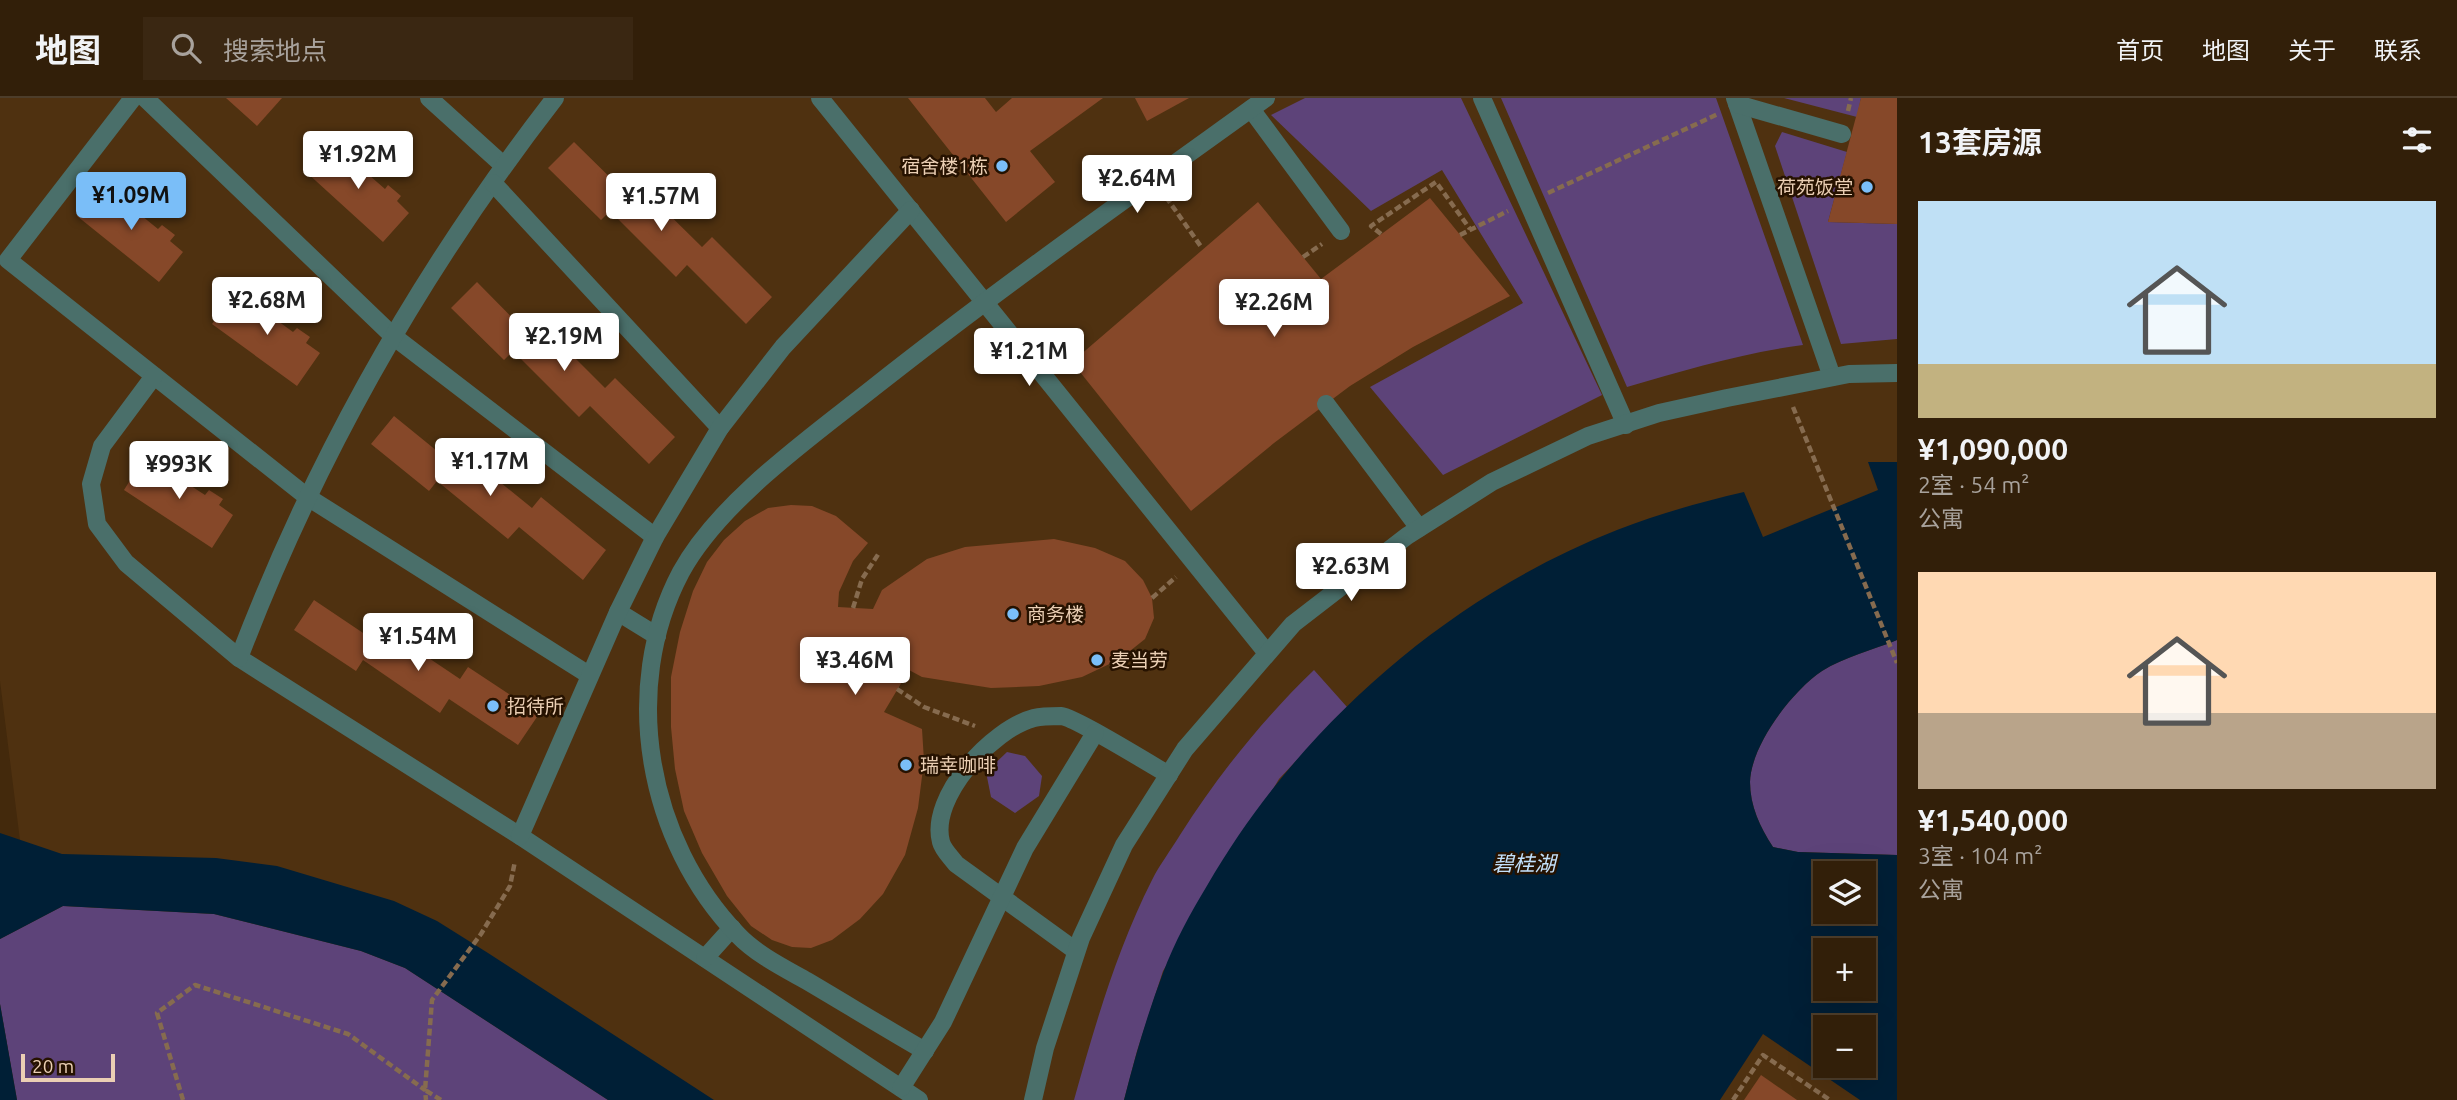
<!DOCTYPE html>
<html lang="zh">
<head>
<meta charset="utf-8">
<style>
  body { margin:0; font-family:Ubuntu,"Noto Sans SC",sans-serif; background:#3a2712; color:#f1f3f6; height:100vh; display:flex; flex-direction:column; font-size:26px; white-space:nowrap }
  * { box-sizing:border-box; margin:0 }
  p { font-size:23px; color:#a8a29c }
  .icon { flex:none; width:38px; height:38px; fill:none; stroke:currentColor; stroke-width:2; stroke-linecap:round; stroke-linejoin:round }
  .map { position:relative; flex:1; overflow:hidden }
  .sheet { display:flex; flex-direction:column; background:#321f09; width:560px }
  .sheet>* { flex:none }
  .controls { position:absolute; left:1813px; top:763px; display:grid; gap:14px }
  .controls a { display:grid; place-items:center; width:63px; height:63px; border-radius:0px; background:#321f09; box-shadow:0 7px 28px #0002,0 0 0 2px #4d3d2a; font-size:35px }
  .scale { position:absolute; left:21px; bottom:18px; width:94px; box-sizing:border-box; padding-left:7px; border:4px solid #ebcfb4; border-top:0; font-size:19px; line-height:24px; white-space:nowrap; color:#ebcfb4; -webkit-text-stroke:5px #261200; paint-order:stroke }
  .price { position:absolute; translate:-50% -60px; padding:0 16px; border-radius:7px; background:#fff; color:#222; font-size:23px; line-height:46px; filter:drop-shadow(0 2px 4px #0008) }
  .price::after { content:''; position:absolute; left:50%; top:42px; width:21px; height:16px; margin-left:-10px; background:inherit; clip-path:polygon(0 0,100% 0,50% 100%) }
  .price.on { background:#7abef8; color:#111 }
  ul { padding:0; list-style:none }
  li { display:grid; align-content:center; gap:14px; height:371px; padding:0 21px }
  li span { display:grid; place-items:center; height:217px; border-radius:0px; color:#555 }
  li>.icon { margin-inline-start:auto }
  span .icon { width:126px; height:126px; fill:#fffc; stroke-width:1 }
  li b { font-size:30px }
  h2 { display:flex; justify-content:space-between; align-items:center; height:84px; padding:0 21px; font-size:30px }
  header { display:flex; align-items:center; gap:42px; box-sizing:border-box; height:98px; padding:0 35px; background:#321f09; border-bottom:2px solid #4d3d2a }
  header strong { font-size:33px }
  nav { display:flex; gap:38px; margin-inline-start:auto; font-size:24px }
  .search { width:490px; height:63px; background:#3a2712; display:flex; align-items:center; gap:18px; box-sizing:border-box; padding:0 24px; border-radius:0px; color:#a8a29c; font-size:26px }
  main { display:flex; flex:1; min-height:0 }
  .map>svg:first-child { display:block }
</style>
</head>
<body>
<header>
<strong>地图</strong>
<div class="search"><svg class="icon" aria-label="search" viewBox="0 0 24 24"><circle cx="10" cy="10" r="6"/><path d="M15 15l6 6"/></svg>搜索地点</div>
<nav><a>首页</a><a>地图</a><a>关于</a><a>联系</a></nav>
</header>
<main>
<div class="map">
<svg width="1897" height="1002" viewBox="0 0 1897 1002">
  <rect width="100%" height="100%" fill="#43290c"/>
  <path fill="#4f3110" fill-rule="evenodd" d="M0 0H1897V1002H63L30 822 0 583ZM1825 775H1864V814H1825ZM1825 852H1864V891H1825ZM1825 929H1864V968H1825Z"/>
  <g fill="#5d4379">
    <polygon points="1305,0 1461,0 1602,297 1443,377 1370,289 1523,205 1442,72 1371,113 1271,17"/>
    <path d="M1501 0H1716L1803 247C1743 255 1685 272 1627 289Z"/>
    <polygon points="1784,0 1861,0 1857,19"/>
    <polygon points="1782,34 1847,54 1828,124 1897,126 1897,241 1841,246 1775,48"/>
    <path d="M1897 542V757L1798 754 1773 749C1760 729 1750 708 1750 684 1751 647 1792 593 1822 573 1844 559 1873 552 1897 542Z"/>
    <path d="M1314 572 1347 609 1279 681 1163 873 1137 953 1124 1002H1074C1095 927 1117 851 1152 782 1160 766 1171 752 1180 737 1218 677 1263 621 1314 572Z"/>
    <polygon points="1007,654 1025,658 1042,678 1039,698 1015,715 991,699 986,674"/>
    <polygon points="63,808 214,816 361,853 405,870 608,1002 17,1002 0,906 0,841"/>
  </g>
  <g fill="#001f36" fill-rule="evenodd">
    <path d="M1868 364H1897V542C1873 552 1844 559 1822 573 1792 593 1751 647 1750 684 1750 708 1760 729 1773 749L1798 754 1897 757V1002H1860L1763 936 1720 1002H1124C1135 959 1147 917 1163 875 1174 845 1191 814 1208 786 1300 628 1447 499 1617 432 1658 416 1701 404 1744 394L1763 439 1878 392ZM1825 775H1864V814H1825ZM1825 852H1864V891H1825ZM1825 929H1864V968H1825Z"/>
    <polygon points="0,735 62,756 216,760 277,768 394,803 437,823 488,855 714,1002 608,1002 405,870 361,853 214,816 63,808 0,841"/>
    <polygon points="0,906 17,1002 0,1002"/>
  </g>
  <g fill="#864829">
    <polygon points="226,0 282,0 257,28"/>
    <polygon points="908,0 985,0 996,14 1012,0 1103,0 1030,53 1055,84 1006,124"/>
    <polygon points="1135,0 1189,0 1147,23"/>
    <polygon points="1861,0 1897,0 1897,126 1828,124"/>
    <polygon points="333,42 345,53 348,49 359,59 354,64 385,91 388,87 401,98 397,103 409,115 383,144 305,73"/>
    <polygon points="574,44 629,98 639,87 702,149 712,139 772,199 746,226 687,167 676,179 610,113 601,122 548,70"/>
    <polygon points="103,85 116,96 119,91 130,101 126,105 158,131 162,127 175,137 170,143 183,154 159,184 77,118"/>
    <polygon points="1430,100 1510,198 1413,249 1350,288 1274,345 1191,413 1072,264 1258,104 1321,181"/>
    <polygon points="477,184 531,239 542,227 605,290 615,280 675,339 649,366 590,308 579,319 513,253 504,262 451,210"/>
    <polygon points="236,192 249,201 252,197 263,205 260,210 293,234 297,230 310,239 306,245 320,255 297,288 212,226"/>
    <polygon points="394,318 453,366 463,354 532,410 541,399 606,452 583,482 519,429 508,441 437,383 429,393 371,346"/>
    <polygon points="146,357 160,366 162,362 174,369 171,375 205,397 209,392 223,401 219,407 233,417 212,450 124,392"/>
    <polygon points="791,407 812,408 836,418 868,445 853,463 839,494 838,509 873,511 882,492 927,461 965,449 1054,441 1095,450 1125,463 1143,482 1152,500 1154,520 1145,541 1120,561 1082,579 1039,588 991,590 922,579 909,572 884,614 922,631 924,663 918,710 905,757 883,796 860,821 832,842 811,850 792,849 772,842 751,828 727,798 702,755 684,713 675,671 671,629 671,579 680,534 693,493 707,464 724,442 745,423 768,410"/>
    <polygon points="314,502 378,545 387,532 460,581 468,569 539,616 518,647 449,601 440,615 363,562 356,573 294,532"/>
    <polygon points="1761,977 1797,1002 1744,1002"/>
  </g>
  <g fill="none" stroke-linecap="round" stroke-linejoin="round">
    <g stroke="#866b4f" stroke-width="4.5" stroke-dasharray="7 3.5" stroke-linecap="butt">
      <polyline points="1848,13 1851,0"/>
      <polyline points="1548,95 1718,16"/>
      <polyline points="1166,99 1202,150"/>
      <polyline points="1381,136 1371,128 1436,84 1470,131"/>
      <polyline points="1460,137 1508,113"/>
      <polyline points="1303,159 1322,146"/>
      <polyline points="1793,309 1897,565"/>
      <polyline points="1152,500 1176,479"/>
      <polyline points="853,510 862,481 879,455"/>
      <polyline points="897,591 924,609 975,628"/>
      <polyline points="183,1002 157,915 195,887 348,936 425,992 426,1002"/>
      <polyline points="441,1002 425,992 432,902 481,836 510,788 515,763"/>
      <polyline points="1733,1002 1763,957 1830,1002"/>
    </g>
    <g stroke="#4a6f6a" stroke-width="18">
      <polyline points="133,0 8,162 306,398 589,577"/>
      <polyline points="145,0 393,238 655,439"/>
      <polyline points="429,0 503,67"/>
      <path d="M555 0C423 170 316 358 239 560L520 738 919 1002"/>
      <polyline points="820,0 1267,555"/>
      <polyline points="1482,0 1626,327"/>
      <polyline points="1735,0 1832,279"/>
      <polyline points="1737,6 1842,36"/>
      <polyline points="1251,11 1341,133"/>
      <polyline points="493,85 720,330"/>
      <polyline points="154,278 102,348 91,386 97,426 126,465 239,560"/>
      <polyline points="1326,306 1419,430"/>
      <polyline points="618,514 657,538"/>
      <polyline points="520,738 618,514 655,439 720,330 783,249 911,112"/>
      <path d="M1076 853 956 766C951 759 943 752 941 744 929 699 992 631 1034 620 1042 618 1053 618 1061 618 1074 619 1152 667 1169 677"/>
      <polyline points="705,860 732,830"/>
      <path d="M925 953C885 930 846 906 807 883 784 870 756 856 738 837 648 744 619 591 681 474 720 403 810 340 873 290 1001 189 1134 95 1266 0"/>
      <polyline points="901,990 943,924 1025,750 1095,635"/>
      <polyline points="1033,1002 1045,950 1081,840 1124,747 1185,651 1293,526 1407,438 1492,384 1588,338 1659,315 1727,300 1849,276 1897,275"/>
    </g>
  </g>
  <g fill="#7abef8" stroke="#261200" stroke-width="2.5">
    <circle cx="1002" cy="68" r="7"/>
    <circle cx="1867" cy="89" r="7"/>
    <circle cx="1013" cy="516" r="7"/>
    <circle cx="1097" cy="562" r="7"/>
    <circle cx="493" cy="608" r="7"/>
    <circle cx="906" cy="667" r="7"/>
  </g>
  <g text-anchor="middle" stroke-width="5" stroke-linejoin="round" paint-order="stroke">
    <g font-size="19" fill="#ebcfb4" stroke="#261200" text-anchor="start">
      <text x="988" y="75" text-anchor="end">宿舍楼1栋</text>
      <text x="1853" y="96" text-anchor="end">荷苑饭堂</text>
      <text x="1027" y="523">商务楼</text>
      <text x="1111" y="569">麦当劳</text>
      <text x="507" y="615">招待所</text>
      <text x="920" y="674">瑞幸咖啡</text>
    </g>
    <g font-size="21" font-style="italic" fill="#c2e1fc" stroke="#261200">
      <text x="1524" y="773">碧桂湖</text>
    </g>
  </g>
</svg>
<div class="controls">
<a><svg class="icon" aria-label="layers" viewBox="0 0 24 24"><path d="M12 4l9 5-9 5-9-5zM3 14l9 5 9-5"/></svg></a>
<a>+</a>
<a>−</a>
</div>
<div class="scale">20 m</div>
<b class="price" style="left:358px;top:93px">¥1.92M</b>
<b class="price" style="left:1137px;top:117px">¥2.64M</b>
<b class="price on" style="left:131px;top:134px">¥1.09M</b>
<b class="price" style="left:661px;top:135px">¥1.57M</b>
<b class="price" style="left:267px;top:239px">¥2.68M</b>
<b class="price" style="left:1274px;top:241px">¥2.26M</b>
<b class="price" style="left:564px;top:275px">¥2.19M</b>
<b class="price" style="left:1029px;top:290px">¥1.21M</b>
<b class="price" style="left:490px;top:400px">¥1.17M</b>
<b class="price" style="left:179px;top:403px">¥993K</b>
<b class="price" style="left:1351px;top:505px">¥2.63M</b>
<b class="price" style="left:418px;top:575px">¥1.54M</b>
<b class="price" style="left:855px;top:599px">¥3.46M</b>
</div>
<section class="sheet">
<h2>13套房源<svg class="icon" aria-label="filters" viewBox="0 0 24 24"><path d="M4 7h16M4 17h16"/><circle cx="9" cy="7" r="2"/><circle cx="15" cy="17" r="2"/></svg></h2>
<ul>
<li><span style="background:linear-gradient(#bfe0f5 75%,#c2b280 0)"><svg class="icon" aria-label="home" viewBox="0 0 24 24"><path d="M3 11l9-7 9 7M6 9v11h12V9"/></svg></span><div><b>¥1,090,000</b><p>2室 · 54 m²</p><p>公寓</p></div></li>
<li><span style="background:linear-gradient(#ffd9b3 65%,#b9a48a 0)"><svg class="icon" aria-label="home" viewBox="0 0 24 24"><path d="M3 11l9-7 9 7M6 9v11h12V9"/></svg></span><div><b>¥1,540,000</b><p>3室 · 104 m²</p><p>公寓</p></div></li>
</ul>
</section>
</main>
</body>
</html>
